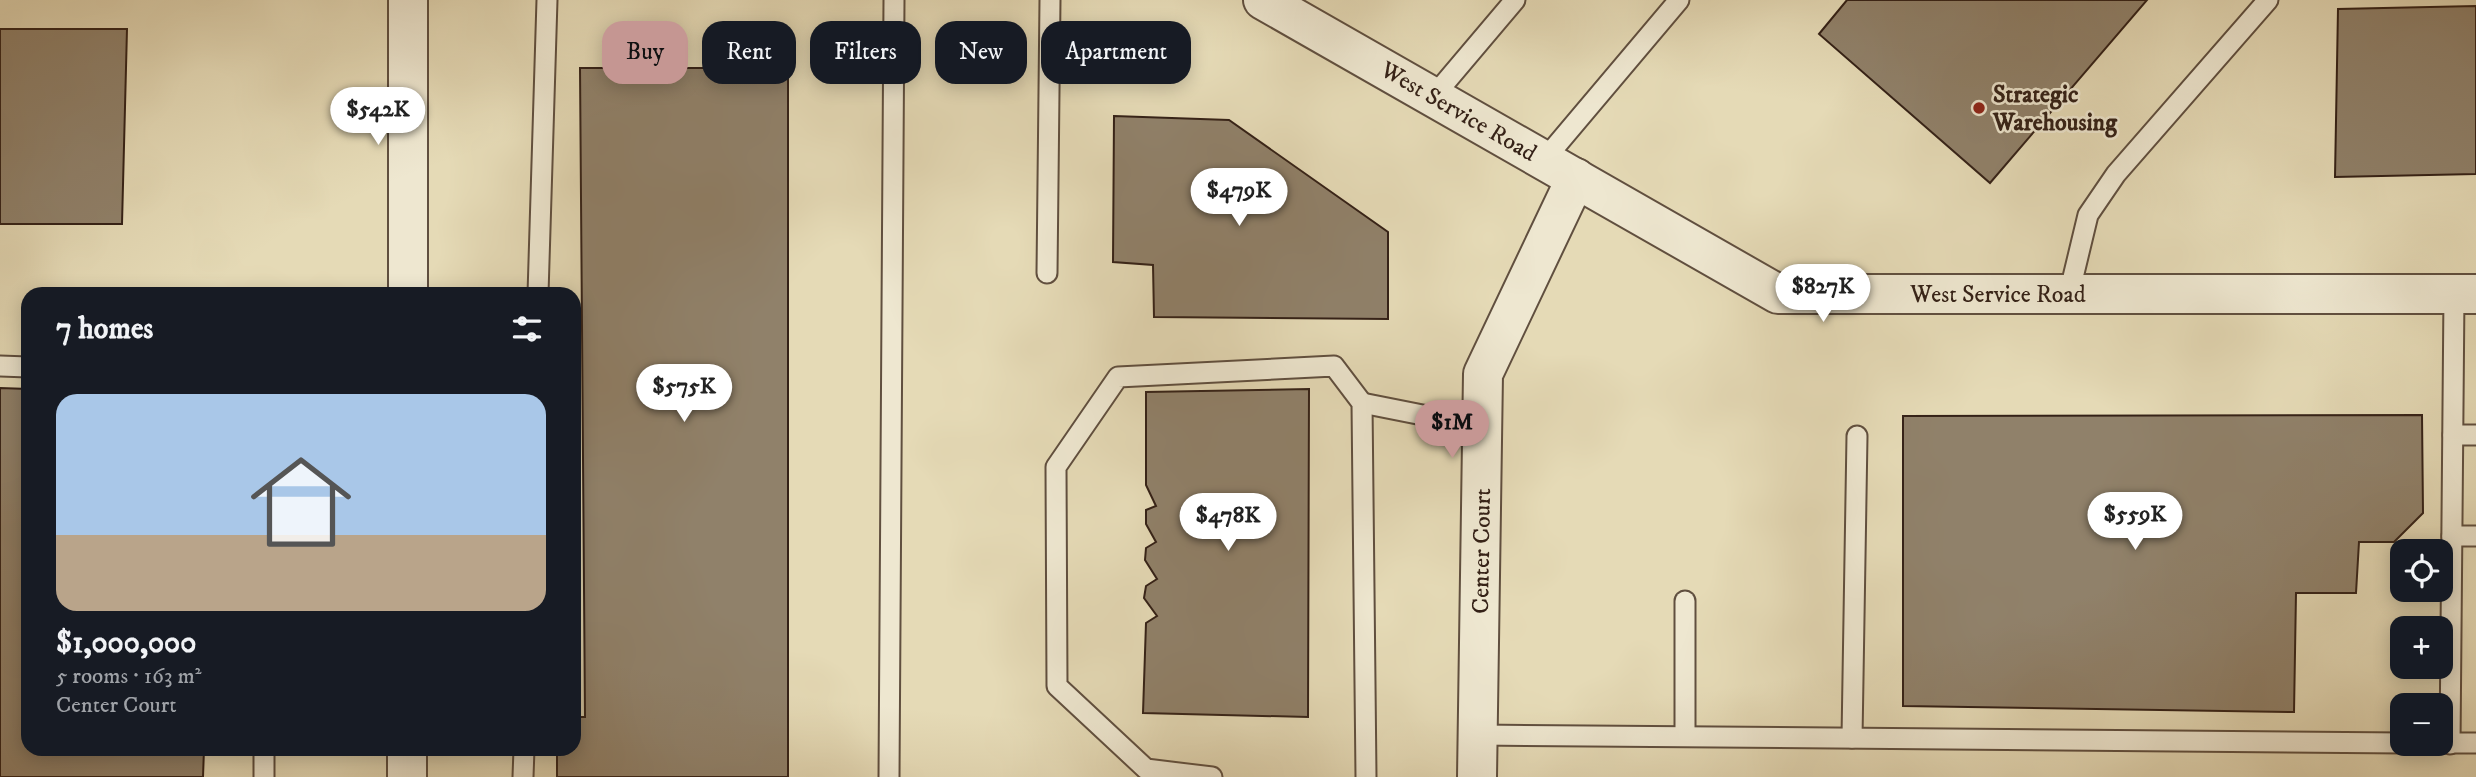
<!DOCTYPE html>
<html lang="en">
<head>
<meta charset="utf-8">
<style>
  body { margin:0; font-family:"IM FELL DW Pica",serif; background:#242831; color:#f1f3f6; height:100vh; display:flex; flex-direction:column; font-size:26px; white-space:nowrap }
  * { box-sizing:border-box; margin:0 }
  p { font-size:23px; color:#9ea1a6 }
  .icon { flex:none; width:38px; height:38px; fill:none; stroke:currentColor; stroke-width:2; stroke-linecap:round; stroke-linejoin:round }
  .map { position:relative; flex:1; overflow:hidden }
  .details { position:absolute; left:21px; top:287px; width:560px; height:469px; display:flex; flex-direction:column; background:#171b24; border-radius:21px; box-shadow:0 4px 18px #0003 }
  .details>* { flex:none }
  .banner { position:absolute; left:602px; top:21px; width:665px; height:63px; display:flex; gap:14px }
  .fabs { position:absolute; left:2390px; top:539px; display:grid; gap:14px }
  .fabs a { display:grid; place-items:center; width:63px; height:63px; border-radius:14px; background:#171b24; box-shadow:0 4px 18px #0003; font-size:35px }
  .price { position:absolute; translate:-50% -60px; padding:0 16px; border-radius:24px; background:#fff; color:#222; font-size:23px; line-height:46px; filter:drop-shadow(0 2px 4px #0008) }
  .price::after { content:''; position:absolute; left:50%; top:42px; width:21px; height:16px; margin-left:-10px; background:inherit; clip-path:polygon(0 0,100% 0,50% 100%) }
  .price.current { background:#c59692; color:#111 }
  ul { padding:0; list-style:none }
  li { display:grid; align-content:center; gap:14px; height:371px; padding:0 35px }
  li span { display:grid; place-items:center; height:217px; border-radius:21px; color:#555 }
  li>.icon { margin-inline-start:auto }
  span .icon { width:126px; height:126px; fill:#fffc; stroke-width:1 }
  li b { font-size:30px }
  h2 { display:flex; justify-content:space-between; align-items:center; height:84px; padding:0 35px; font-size:30px }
  .tag { padding:0 24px; border-radius:21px; background:#171b24; box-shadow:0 4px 18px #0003; font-size:24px; line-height:63px }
  .tag.current { background:#c59692; color:#111 }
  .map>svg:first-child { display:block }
</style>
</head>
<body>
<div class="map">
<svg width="2476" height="777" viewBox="0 0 2476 777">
  <rect width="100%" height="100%" fill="#e5dab6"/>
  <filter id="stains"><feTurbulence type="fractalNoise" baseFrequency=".00286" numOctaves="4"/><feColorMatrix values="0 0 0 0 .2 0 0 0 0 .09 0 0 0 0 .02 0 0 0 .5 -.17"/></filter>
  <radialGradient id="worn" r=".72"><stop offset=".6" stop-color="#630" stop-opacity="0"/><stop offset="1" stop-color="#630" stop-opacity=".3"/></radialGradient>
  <g fill="#90816a" stroke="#342117" stroke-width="2">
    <polygon points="1847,0 2147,0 1990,183 1819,34"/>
    <polygon points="2476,6 2476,174 2335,177 2338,9"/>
    <polygon points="0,29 127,29 122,224 0,224"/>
    <polygon points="580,68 788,68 788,777 557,777 557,749 574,749 574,717 585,717"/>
    <polygon points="1114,116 1229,120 1388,232 1388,319 1154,317 1153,265 1113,262"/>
    <polygon points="0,388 28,389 28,749 204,749 203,777 0,777"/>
    <polygon points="1309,389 1308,717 1143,713 1146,623 1157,616 1144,598 1146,586 1157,579 1145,560 1146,548 1156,542 1146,524 1146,510 1156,506 1146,485 1146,392"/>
    <polygon points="2422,415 2423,513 2394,542 2359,542 2356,593 2296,593 2294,712 1903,706 1903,416"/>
  </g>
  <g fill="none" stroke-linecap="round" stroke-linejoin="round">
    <g stroke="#604f3f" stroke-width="23">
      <g id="service">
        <polyline points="1433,97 1515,0"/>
        <polyline points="1544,160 1679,0"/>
        <polyline points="1047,273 1050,0"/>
        <polyline points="538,294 547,0"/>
        <polyline points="2069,294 2088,215 2116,174 2268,0"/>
        <polyline points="0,366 28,367"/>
        <polyline points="1362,403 1483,427"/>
        <polyline points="2453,435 2476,435"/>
        <polyline points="2452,536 2476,536"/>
        <polyline points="1685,601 1685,736"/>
        <polyline points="1478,735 2403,743"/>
        <polyline points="1852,738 1857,436"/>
        <polyline points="2441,743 2476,743"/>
        <polyline points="2450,744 2454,294"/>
        <polyline points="264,777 264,749"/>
        <polyline points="523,777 524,749"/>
        <polyline points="889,777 894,0"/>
        <polyline points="1212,777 1146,769 1057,686 1056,467 1118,377 1334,366 1362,403 1366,777"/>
      </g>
    </g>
    <g stroke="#604f3f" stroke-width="42">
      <polyline id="minor" points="1477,777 1483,374 1576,178"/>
    </g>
    <g stroke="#604f3f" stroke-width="42">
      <g id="tertiary">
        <polyline points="1263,0 1778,294 2476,294"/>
        <polyline points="408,294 408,0"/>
        <polyline points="407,777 407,749"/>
      </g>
    </g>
    <use href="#service" stroke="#eee7d0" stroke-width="19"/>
    <use href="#minor" stroke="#eee7d0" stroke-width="38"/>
    <use href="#tertiary" stroke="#eee7d0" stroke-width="38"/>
  </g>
  <circle fill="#8f2418" stroke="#eee7d0" stroke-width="2.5" cx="1979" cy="108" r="7"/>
  <g text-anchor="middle" stroke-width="5" stroke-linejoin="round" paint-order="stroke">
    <g font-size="24" font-weight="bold" fill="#342117" stroke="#eee7d0" text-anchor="start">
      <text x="1993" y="102">Strategic<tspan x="1993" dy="28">Warehousing</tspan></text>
    </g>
    <g font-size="24" fill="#342117" stroke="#eee7d0">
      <text transform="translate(1459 111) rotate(30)" y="8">West Service Road</text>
      <text x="1998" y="302">West Service Road</text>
      <text transform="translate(1481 551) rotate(-89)" y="8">Center Court</text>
    </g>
  </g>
  <rect width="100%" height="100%" filter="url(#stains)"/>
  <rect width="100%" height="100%" fill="url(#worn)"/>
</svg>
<div class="fabs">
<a><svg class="icon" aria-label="locate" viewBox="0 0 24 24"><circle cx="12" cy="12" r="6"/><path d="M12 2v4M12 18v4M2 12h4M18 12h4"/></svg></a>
<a>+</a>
<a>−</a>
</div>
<b class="price" style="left:378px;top:147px">$542K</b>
<b class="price" style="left:1239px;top:228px">$479K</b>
<b class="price" style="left:1823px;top:324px">$827K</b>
<b class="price" style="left:684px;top:424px">$575K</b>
<b class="price current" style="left:1452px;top:460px">$1M</b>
<b class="price" style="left:2135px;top:552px">$559K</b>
<b class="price" style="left:1228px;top:553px">$478K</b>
<div class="banner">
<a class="tag current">Buy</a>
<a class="tag">Rent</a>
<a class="tag">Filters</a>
<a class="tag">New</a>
<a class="tag">Apartment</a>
</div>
<section class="details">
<h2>7 homes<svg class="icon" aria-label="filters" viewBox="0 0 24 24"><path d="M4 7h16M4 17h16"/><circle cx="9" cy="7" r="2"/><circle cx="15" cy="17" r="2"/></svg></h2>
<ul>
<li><span style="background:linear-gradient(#a9c7e8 65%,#b9a48a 0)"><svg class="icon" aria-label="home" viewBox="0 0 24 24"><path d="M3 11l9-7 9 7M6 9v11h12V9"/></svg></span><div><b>$1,000,000</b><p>5 rooms · 163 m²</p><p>Center Court</p></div></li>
</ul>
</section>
</div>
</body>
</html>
